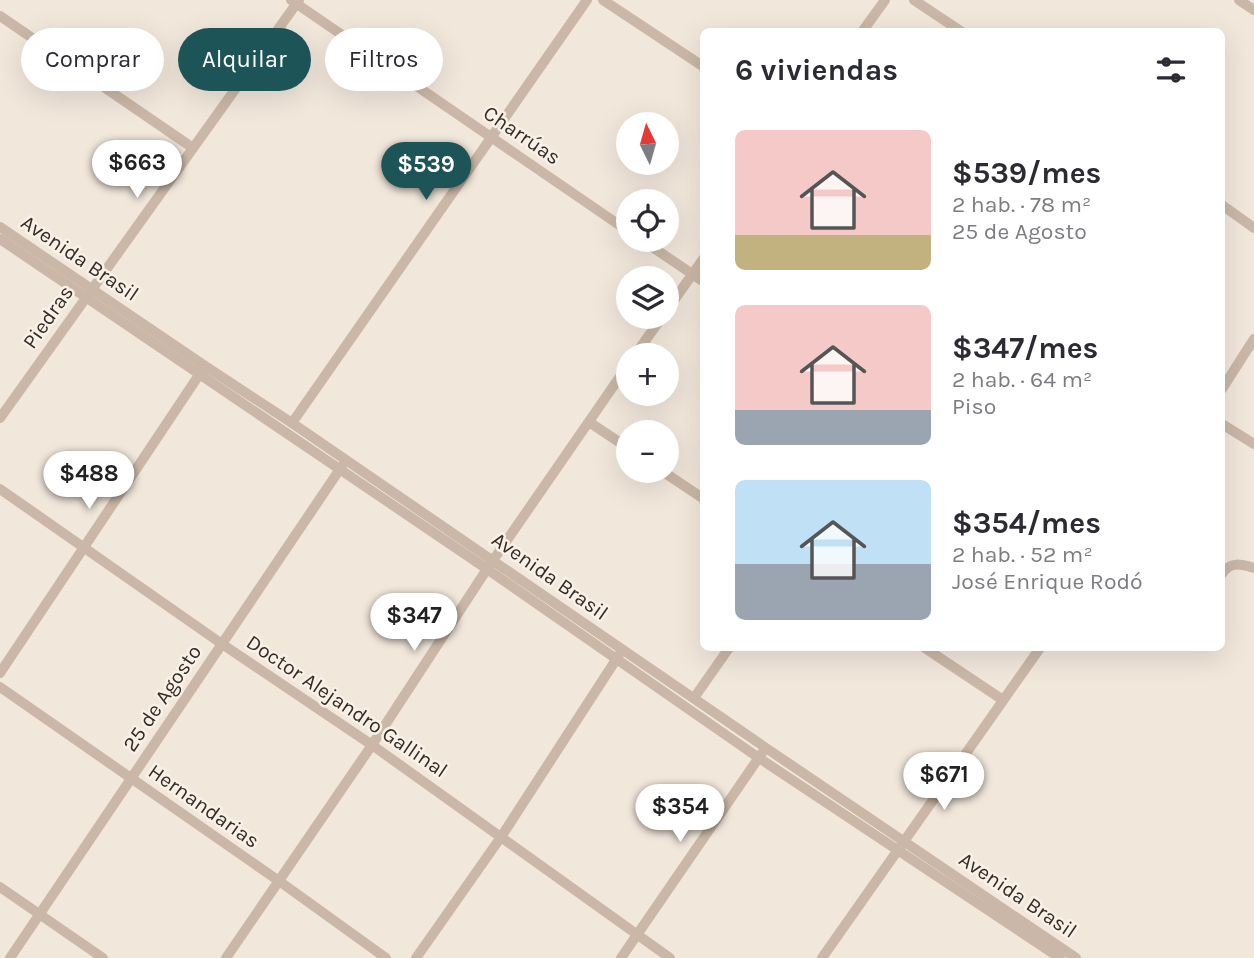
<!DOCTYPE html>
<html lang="es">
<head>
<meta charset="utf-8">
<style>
  body { margin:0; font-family:Karla,sans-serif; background:#f7f7f7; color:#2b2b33; height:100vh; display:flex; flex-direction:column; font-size:26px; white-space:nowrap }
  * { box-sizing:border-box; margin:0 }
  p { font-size:23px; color:#7c7c81 }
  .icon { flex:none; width:38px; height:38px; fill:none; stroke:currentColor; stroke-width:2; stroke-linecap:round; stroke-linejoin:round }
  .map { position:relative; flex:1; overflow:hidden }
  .panel { position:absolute; left:700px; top:28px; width:525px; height:623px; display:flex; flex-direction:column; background:#fff; border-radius:10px; box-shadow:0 7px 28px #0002 }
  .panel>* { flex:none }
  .hud { position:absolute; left:21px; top:28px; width:574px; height:63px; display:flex; gap:14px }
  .needle { width:46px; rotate:355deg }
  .buttons { position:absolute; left:616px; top:112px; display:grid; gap:14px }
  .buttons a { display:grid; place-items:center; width:63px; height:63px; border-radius:50%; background:#fff; box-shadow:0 7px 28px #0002; font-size:35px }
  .price { position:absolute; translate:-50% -60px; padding:0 16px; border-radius:24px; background:#fff; color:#222; font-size:23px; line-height:46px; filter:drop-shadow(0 2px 4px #0008) }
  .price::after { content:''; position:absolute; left:50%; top:42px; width:21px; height:16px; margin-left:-10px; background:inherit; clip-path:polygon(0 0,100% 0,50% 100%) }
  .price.current { background:#1d5457; color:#fff }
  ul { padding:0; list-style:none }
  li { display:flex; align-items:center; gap:21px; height:175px; padding:0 35px }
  li span { display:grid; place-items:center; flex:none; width:196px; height:140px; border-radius:10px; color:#555 }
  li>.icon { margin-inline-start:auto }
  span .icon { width:84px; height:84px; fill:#fffc; stroke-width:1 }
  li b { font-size:30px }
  h2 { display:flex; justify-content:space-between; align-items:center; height:84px; padding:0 35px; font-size:30px }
  .tag { padding:0 24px; border-radius:32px; background:#fff; box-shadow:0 7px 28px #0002; font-size:24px; line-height:63px }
  .tag.current { background:#1d5457; color:#fff }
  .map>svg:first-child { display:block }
</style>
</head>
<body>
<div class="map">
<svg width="1254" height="958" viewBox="0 0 1254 958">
  <rect width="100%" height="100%" fill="#f2e7db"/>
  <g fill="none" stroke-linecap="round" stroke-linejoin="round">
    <g stroke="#cab7a7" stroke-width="10">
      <polyline points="291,0 628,231"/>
      <polyline points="603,0 704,67"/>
      <polyline points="914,0 962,32"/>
      <polyline points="1239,0 1254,10"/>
      <polyline points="0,16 193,148"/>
      <polyline points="862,32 885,0"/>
      <polyline points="1222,205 1254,228"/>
      <polyline points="0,227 205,366 292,423 766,748 1076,958"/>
      <polyline points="0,239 487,569 759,758 1060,958"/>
      <polyline points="642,240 704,282"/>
      <polyline points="667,310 704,258"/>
      <polyline points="635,355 662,317"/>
      <polyline points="1222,389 1254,339"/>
      <polyline points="0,418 299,0"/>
      <polyline points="589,422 628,448"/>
      <polyline points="292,423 587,0"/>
      <polyline points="1222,424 1254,444"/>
      <polyline points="662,471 704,499"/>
      <polyline points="0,489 222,644 372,745 670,958"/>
      <path d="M1222 574C1230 561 1241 564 1254 568"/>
      <polyline points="925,648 1003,700"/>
      <polyline points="0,673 203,369"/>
      <polyline points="0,687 279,881 386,958"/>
      <polyline points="694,698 729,648"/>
      <polyline points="0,887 103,958"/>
      <polyline points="10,958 342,466"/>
      <polyline points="226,958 372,745 487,569 628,365"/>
      <polyline points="416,958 501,837 619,655"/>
      <polyline points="621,958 762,753"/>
      <polyline points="822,958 1040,648"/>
    </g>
  </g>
  <g text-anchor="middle" stroke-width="5" stroke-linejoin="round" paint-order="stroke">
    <g font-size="21" fill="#362c27" stroke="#f9f1e7">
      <text transform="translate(522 135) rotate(34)" y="7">Charrúas</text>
      <text transform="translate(80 258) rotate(34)" y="7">Avenida Brasil</text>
      <text transform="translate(48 317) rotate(-55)" y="7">Piedras</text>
      <text transform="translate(550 576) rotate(35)" y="7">Avenida Brasil</text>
      <text transform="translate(162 698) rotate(-56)" y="7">25 de Agosto</text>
      <text transform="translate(347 706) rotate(34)" y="7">Doctor Alejandro Gallinal</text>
      <text transform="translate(204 806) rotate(35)" y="7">Hernandarias</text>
      <text transform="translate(1018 895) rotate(34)" y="7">Avenida Brasil</text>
    </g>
  </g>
</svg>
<div class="buttons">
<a><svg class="needle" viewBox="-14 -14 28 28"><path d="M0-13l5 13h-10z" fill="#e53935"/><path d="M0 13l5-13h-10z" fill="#7c7c81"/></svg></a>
<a><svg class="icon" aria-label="locate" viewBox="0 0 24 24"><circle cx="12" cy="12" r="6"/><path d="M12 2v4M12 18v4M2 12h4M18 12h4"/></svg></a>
<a><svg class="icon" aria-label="layers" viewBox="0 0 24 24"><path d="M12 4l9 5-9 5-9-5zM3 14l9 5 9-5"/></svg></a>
<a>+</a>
<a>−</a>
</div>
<b class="price" style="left:137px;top:200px">$663</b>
<b class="price current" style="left:426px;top:202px">$539</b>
<b class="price" style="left:89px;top:511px">$488</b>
<b class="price" style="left:414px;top:653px">$347</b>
<b class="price" style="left:944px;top:812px">$671</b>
<b class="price" style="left:680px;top:844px">$354</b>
<div class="hud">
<a class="tag">Comprar</a>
<a class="tag current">Alquilar</a>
<a class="tag">Filtros</a>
</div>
<section class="panel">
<h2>6 viviendas<svg class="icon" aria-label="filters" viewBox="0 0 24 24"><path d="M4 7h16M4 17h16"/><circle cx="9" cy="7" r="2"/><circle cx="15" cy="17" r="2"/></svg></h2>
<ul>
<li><span style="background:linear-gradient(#f6c9c9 75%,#c2b280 0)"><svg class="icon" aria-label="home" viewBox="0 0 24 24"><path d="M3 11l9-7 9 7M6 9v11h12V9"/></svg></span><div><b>$539/mes</b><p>2 hab. · 78 m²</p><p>25 de Agosto</p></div></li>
<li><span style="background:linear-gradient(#f6c9c9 75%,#9aa5b1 0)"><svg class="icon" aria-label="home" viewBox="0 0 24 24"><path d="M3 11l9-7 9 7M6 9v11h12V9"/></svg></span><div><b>$347/mes</b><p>2 hab. · 64 m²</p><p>Piso</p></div></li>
<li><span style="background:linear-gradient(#bfe0f5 60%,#9aa5b1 0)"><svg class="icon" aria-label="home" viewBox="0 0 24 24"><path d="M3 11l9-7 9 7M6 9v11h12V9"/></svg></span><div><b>$354/mes</b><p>2 hab. · 52 m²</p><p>José Enrique Rodó</p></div></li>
</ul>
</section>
</div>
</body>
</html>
